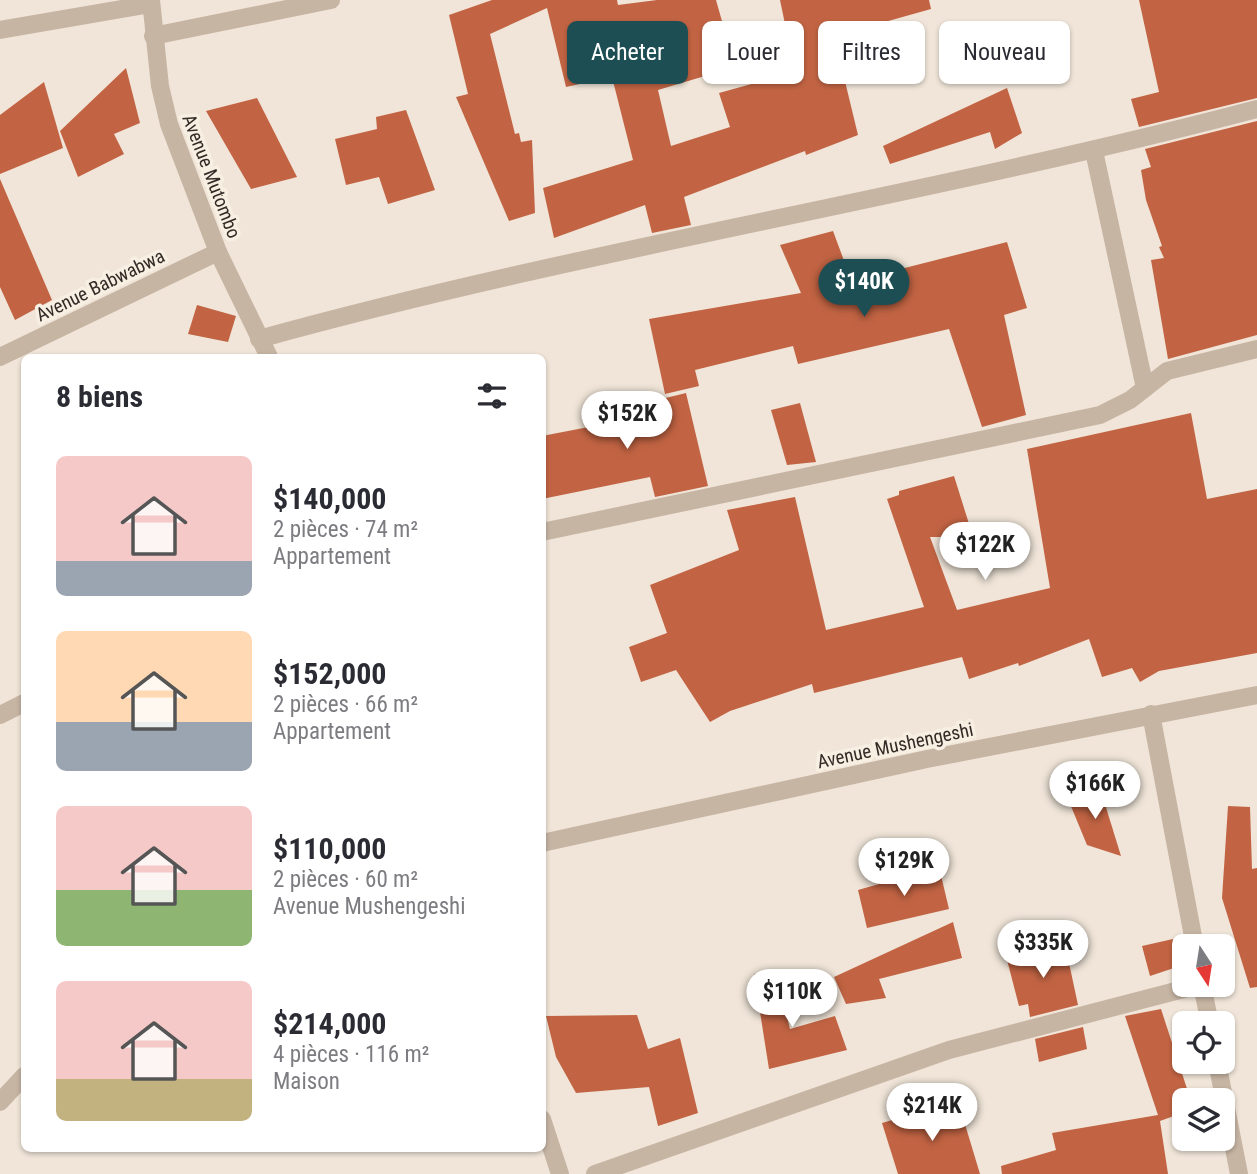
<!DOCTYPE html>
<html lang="fr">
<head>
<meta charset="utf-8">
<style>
  body { margin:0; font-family:"Roboto Condensed",sans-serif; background:#f7f7f7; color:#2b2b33; height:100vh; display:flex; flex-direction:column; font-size:26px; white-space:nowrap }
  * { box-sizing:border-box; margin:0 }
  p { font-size:23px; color:#7c7c81 }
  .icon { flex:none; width:38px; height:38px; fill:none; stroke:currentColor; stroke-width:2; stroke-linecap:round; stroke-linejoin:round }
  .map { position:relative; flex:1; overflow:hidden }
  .sheet { position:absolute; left:21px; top:354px; width:525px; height:798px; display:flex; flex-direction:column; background:#fff; border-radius:10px; box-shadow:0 2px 5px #0004 }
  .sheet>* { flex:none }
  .guide { position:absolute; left:567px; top:21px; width:584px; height:63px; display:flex; gap:14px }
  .needle { width:46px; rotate:168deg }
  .buttons { position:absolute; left:1172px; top:934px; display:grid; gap:14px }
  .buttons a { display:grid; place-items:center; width:63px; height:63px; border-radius:10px; background:#fff; box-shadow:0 2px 5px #0004; font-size:35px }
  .price { position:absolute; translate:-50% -60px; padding:0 16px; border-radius:24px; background:#fff; color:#222; font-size:23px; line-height:46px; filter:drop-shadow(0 2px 4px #0008) }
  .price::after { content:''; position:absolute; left:50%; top:42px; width:21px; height:16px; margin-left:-10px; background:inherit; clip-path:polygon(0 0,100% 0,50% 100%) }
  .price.selected { background:#1d4e53; color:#fff }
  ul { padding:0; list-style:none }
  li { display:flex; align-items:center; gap:21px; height:175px; padding:0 35px }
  li span { display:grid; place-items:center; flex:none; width:196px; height:140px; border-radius:10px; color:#555 }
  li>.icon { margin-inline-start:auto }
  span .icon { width:84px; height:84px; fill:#fffc; stroke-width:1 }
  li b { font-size:30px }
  h2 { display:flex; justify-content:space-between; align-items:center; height:84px; padding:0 35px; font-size:30px }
  .pill { padding:0 24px; border-radius:10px; background:#fff; box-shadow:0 2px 5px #0004; font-size:24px; line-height:63px }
  .pill.selected { background:#1d4e53; color:#fff }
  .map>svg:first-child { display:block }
</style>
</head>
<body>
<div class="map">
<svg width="1257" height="1174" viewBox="0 0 1257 1174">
  <rect width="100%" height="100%" fill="#f0e5d8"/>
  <g fill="#c26443">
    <polygon points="492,0 617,0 618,5 657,0 716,0 735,67 658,90 671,146 730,127 719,93 795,72 780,0 929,0 931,9 874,25 876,31 836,44 858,135 806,155 805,151 684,197 691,225 652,233 645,205 554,238 543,188 633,160 612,77 566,87 547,8 490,34 515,134 519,133 521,142 532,140 535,213 509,221 456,97 468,94 449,15"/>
    <polygon points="1139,0 1257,0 1257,98 1139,127 1131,99 1159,92"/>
    <polygon points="126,68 140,123 114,134 124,154 78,177 60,131"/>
    <polygon points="44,82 63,148 0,174 0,115"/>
    <polygon points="1007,88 1022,133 995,149 990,132 890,164 883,146"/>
    <polygon points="257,98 297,177 251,189 206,111"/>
    <polygon points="406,110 435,190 388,204 379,177 346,185 335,139 377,129 376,117"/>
    <polygon points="1257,121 1257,335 1168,359 1151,260 1164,258 1159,247 1162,246 1146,200 1141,170 1151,167 1145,149"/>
    <polygon points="0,179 52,300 15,320 0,287"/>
    <polygon points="833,231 846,266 878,260 881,274 1007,242 1027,308 1004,315 1026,415 982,427 949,329 798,364 793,346 695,370 699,386 665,394 649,319 801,293 780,245"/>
    <polygon points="197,305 236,316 228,342 188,334"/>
    <polygon points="686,393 708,486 655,497 650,477 542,499 542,436 594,426 592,416"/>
    <polygon points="800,403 816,462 787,465 771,410"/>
    <polygon points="1191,413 1207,499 1257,489 1257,653 1159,671 1140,682 1132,668 1102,677 1089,639 1019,666 1018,663 969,679 962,657 814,693 812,684 730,711 710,722 676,670 641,682 629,647 667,633 650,585 739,550 727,510 795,497 826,630 924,607 887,499 899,495 899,491 954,476 970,527 942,537 930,537 957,610 1050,588 1027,449"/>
    <polygon points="1100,788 1121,856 1087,845 1068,799"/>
    <polygon points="1228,806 1250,807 1252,869 1257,868 1257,987 1250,988 1222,898"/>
    <polygon points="939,867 949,909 867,928 858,890"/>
    <polygon points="953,922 962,958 879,979 886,998 846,1004 834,977"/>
    <polygon points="1173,939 1183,965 1150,976 1142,946"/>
    <polygon points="1065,944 1078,1005 1030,1017 1028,1004 1019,1006 1006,956"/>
    <polygon points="775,970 790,1029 835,1016 847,1050 769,1069 754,974"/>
    <polygon points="1161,1009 1191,1101 1185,1101 1185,1112 1160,1121 1168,1174 1002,1174 1001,1166 1056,1150 1052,1133 1158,1115 1125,1016"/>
    <polygon points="637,1015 648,1049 680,1038 698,1113 658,1126 649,1087 576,1093 556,1057 546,1016"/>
    <polygon points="1083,1027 1087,1049 1039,1062 1035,1039"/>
    <polygon points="958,1101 980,1174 898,1174 882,1123"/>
  </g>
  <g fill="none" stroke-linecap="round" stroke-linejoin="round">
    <g stroke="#c7b5a4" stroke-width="18">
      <polyline points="151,0 160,86 169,124 218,252 269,357"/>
      <polyline points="0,30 151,4"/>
      <polyline points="153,36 331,0"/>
      <polyline points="1094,151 1145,388"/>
      <path d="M259 339C588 248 927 196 1257 109"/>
      <polyline points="0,357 218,252"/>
      <polyline points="542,532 1100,415 1130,400 1167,371 1257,349"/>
      <polyline points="1151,714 1195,947"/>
      <polyline points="0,715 24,703"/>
      <polyline points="542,843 927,759 1257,695"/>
      <polyline points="1202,985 1210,1024"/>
      <polyline points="1217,1062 1239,1174"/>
      <polyline points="0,1102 24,1076"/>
      <polyline points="542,1119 560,1174"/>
      <polyline points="595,1174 949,1050 1199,985"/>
    </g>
  </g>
  <g text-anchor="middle" stroke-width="7" stroke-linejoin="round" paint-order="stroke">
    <g font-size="19" fill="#332a26" stroke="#f8efe3">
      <text transform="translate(212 176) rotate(69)" y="7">Avenue Mutombo</text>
      <text transform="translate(100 285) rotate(-26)" y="7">Avenue Babwabwa</text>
      <text transform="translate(895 745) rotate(-12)" y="7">Avenue Mushengeshi</text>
    </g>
  </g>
</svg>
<div class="buttons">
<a><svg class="needle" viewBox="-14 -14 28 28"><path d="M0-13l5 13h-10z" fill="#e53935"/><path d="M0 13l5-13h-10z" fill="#7c7c81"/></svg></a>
<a><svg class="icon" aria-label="locate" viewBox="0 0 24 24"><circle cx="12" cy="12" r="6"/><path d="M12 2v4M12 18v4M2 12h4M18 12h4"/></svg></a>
<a><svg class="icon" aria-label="layers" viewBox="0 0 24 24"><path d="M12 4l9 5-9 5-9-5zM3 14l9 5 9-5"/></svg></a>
</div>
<b class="price selected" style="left:864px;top:319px">$140K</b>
<b class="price" style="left:627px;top:451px">$152K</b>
<b class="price" style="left:985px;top:582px">$122K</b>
<b class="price" style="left:1095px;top:821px">$166K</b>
<b class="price" style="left:904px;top:898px">$129K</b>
<b class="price" style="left:1043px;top:980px">$335K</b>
<b class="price" style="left:792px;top:1029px">$110K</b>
<b class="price" style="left:932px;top:1143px">$214K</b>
<div class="guide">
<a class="pill selected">Acheter</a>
<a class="pill">Louer</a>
<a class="pill">Filtres</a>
<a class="pill">Nouveau</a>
</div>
<section class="sheet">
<h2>8 biens<svg class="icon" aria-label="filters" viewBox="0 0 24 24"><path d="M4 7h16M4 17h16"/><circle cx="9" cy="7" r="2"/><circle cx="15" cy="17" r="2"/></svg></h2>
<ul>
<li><span style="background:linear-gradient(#f6c9c9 75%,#9aa5b1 0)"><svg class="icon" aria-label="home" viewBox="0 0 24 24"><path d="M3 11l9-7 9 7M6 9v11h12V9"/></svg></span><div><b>$140,000</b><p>2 pièces · 74 m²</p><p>Appartement</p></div></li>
<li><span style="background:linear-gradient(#ffd9b3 65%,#9aa5b1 0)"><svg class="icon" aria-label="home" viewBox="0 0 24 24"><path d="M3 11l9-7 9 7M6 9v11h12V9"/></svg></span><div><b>$152,000</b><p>2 pièces · 66 m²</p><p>Appartement</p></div></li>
<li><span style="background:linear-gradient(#f6c9c9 60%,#8fb573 0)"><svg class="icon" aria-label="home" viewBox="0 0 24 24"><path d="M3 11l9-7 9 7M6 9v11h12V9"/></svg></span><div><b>$110,000</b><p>2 pièces · 60 m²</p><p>Avenue Mushengeshi</p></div></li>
<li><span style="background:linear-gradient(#f6c9c9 70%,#c2b280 0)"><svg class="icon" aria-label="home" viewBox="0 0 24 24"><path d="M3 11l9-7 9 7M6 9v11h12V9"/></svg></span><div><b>$214,000</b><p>4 pièces · 116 m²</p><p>Maison</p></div></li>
</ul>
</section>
</div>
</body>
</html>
